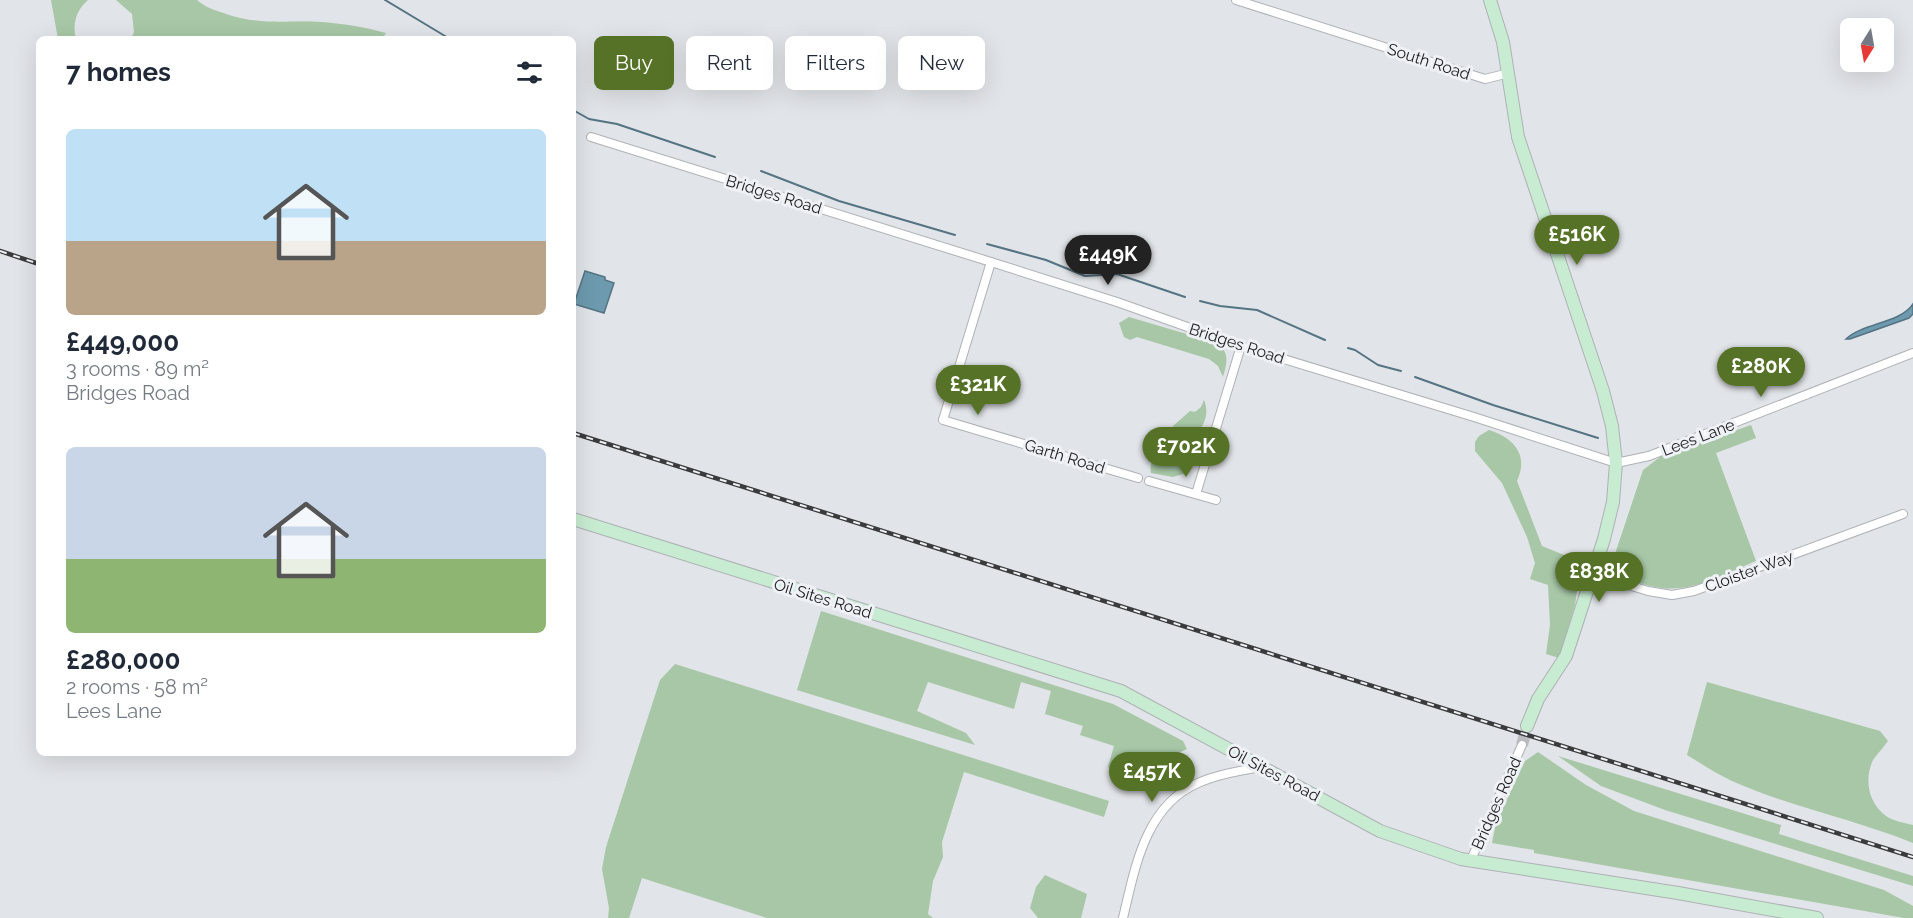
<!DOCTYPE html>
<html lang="en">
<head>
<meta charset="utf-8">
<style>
  body { margin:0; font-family:Raleway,sans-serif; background:#f2f2f3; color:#1f2937; height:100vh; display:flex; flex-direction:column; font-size:22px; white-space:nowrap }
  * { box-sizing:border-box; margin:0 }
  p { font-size:20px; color:#747a83 }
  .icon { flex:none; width:33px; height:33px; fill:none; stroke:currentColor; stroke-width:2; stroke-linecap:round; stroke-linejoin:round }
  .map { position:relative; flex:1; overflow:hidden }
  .side { position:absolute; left:36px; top:36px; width:540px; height:720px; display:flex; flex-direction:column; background:#fff; border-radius:9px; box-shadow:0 6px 24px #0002 }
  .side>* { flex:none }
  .top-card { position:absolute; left:594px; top:36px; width:570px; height:54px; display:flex; gap:12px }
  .needle { width:39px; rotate:191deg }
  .buttons { position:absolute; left:1840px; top:18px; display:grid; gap:12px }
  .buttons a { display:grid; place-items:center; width:54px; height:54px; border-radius:9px; background:#fff; box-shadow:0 6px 24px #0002; font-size:30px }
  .price { position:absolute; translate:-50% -51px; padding:0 14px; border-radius:21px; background:#557226; color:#fff; font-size:20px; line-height:39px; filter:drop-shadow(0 2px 3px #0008) }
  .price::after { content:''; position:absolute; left:50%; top:36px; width:18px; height:14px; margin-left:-9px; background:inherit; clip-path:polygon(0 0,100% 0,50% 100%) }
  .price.selected { background:#222; color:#fff }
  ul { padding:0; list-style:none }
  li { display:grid; align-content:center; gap:12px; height:318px; padding:0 30px }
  li span { display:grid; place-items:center; height:186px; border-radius:9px; color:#555 }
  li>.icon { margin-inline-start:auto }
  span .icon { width:108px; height:108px; fill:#fffc; stroke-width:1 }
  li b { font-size:26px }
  h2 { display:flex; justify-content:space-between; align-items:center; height:72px; padding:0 30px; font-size:26px }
  .chip { padding:0 21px; border-radius:9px; background:#fff; box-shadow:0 6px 24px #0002; font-size:21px; line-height:54px }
  .chip.selected { background:#557226; color:#fff }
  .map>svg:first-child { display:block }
</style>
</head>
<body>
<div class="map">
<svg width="1913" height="918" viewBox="0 0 1913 918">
  <rect width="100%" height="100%" fill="#e1e4e8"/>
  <g fill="#a7c7a6">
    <path d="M51 0H88C76 10 72 24 76 39H58Z"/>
    <path d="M116 0H197C206 8 215 10 226 14 263 26 286 20 322 22 345 24 365 27 386 33L382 39H131L134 32 132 14Z"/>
    <path d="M1129 317 1217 343C1230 352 1227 364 1223 377L1218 366 1209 359 1137 337 1130 340 1124 337 1119 323Z"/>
    <path d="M1204 400C1211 417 1201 428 1193 442L1180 438 1173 431V426L1190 411 1195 412 1201 407Z"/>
    <path d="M1751 425 1756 438 1716 453 1756 561C1727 573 1694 592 1662 588 1645 586 1629 579 1613 573L1610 569 1643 470 1660 457Z"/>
    <path d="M1489 430C1514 438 1529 455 1517 481L1542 546 1564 555C1562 572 1561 580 1577 591L1575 605 1559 658 1546 654 1550 625 1548 585 1530 579 1535 563 1527 537 1502 483 1475 451V442L1479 436Z"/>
    <path d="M1162 447 1192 463 1186 473 1173 477 1151 473C1149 465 1154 451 1162 447Z"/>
    <polygon points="821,611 1113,704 1183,741 1187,749 1157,763 1139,777 1108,767 1114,746 1080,735 1083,726 1045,714 1051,691 1021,682 1014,709 928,682 917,711 966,733 975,745 797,690"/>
    <polygon points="675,664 1109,801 1104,817 964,772 942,842 943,857 933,881 928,914 933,918 767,918 642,878 629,918 608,918 609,908 602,869 606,847 660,680"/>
    <path d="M1707 682 1880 731 1888 741C1883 748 1877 754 1873 760 1864 779 1868 803 1886 816 1893 821 1905 823 1913 825V843C1854 819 1790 807 1732 781 1717 774 1702 764 1687 755Z"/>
    <polygon points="1538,752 1586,785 1634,811 1884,890 1913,906 1913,918 1904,918 1534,853 1534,850 1492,843 1496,823 1525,761"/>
    <polygon points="1558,756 1781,825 1779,834 1913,876 1913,886 1665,810 1601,786"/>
    <polygon points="1045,875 1087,894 1081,918 1038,918 1030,908 1036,887"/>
  </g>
  <g fill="#6d9aae" stroke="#557483" stroke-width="1.5">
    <polygon points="585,271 605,277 605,280 614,283 604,313 574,304"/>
    <path d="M1913 304V314L1909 318 1850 339H1846C1863 323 1901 323 1913 304Z"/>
  </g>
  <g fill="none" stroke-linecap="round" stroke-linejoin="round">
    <g stroke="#557483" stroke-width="2">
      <polyline points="385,0 450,39"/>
      <polyline points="573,110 589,119 617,124 715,157"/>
      <polyline points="761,171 839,201 955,235"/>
      <polyline points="987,244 1046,260 1085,276 1117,274 1185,297"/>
      <polyline points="1200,301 1220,306 1257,310 1325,340"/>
      <polyline points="1348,348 1355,350 1378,365 1401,371"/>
      <polyline points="1415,377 1493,405 1598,438"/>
    </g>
    <polyline stroke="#babcc0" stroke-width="12" stroke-dasharray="12 6" stroke-linecap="butt" points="1522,745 1527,726"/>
    <g stroke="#aeb1b5" stroke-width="10">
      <g id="street">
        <polyline points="1236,0 1485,79 1509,73"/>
        <polyline points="591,137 991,262 1117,302 1241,346 1474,417 1616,463 1649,456 1913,353"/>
        <polyline points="991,262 943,420 1138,478"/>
        <polyline points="1149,481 1216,500"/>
        <polyline points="1196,494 1241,346"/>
        <polyline points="1593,574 1648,591 1672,595 1694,591 1903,514"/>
        <polyline points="1470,862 1522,745"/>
        <path d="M1123 918C1135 868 1145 806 1198 783 1218 774 1240 771 1261 767"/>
      </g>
    </g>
    <g stroke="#aeb1b5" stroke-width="14">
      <g id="secondary">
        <polyline points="1490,0 1503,42 1518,137 1603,391 1612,426 1616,463 1613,502 1604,539 1566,656 1538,699 1527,726"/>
        <polyline points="573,519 1121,691 1380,831 1461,859 1678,893 1817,918"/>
      </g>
    </g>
    <use href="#street" stroke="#fff" stroke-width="8"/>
    <use href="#secondary" stroke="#c8ecd1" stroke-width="12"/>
    <g stroke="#393b3c" stroke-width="4.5">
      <g id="rail">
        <polyline points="0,251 39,264"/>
        <polyline points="573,433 1913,857"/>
      </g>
    </g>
    <use href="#rail" stroke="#eef1f5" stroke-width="2" stroke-dasharray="7" stroke-linecap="butt"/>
  </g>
  <g text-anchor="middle" stroke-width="6" stroke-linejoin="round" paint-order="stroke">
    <g font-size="16" fill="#1c1d1e" stroke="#eef1f5">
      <text transform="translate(1429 61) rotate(18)" y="6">South Road</text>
      <text transform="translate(774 194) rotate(17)" y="6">Bridges Road</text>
      <text transform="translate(1237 343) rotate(18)" y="6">Bridges Road</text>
      <text transform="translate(1698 437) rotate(-21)" y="6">Lees Lane</text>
      <text transform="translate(1065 456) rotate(17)" y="6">Garth Road</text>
      <text transform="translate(1749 571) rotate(-20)" y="6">Cloister Way</text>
      <text transform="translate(823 598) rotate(17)" y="6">Oil Sites Road</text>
      <text transform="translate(1274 773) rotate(28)" y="6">Oil Sites Road</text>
      <text transform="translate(1496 803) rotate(-66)" y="6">Bridges Road</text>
    </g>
  </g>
</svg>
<div class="buttons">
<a><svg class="needle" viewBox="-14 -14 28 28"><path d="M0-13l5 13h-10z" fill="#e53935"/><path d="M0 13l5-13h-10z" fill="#747a83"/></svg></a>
</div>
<b class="price" style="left:1577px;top:266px">£516K</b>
<b class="price selected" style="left:1108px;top:286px">£449K</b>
<b class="price" style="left:1761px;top:398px">£280K</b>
<b class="price" style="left:978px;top:416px">£321K</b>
<b class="price" style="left:1186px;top:478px">£702K</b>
<b class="price" style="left:1599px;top:603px">£838K</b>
<b class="price" style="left:1152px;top:803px">£457K</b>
<div class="top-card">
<a class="chip selected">Buy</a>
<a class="chip">Rent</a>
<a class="chip">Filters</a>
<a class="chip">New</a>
</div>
<section class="side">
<h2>7 homes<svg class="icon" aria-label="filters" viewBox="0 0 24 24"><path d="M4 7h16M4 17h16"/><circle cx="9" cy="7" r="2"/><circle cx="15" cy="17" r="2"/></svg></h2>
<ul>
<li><span style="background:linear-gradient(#bfe0f5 60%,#b9a48a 0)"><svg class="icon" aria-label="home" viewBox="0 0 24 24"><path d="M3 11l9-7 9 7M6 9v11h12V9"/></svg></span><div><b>£449,000</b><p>3 rooms · 89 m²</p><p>Bridges Road</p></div></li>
<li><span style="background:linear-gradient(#c9d6e8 60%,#8fb573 0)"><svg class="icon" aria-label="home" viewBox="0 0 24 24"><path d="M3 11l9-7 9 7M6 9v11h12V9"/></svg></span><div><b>£280,000</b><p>2 rooms · 58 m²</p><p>Lees Lane</p></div></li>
</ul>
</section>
</div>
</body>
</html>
